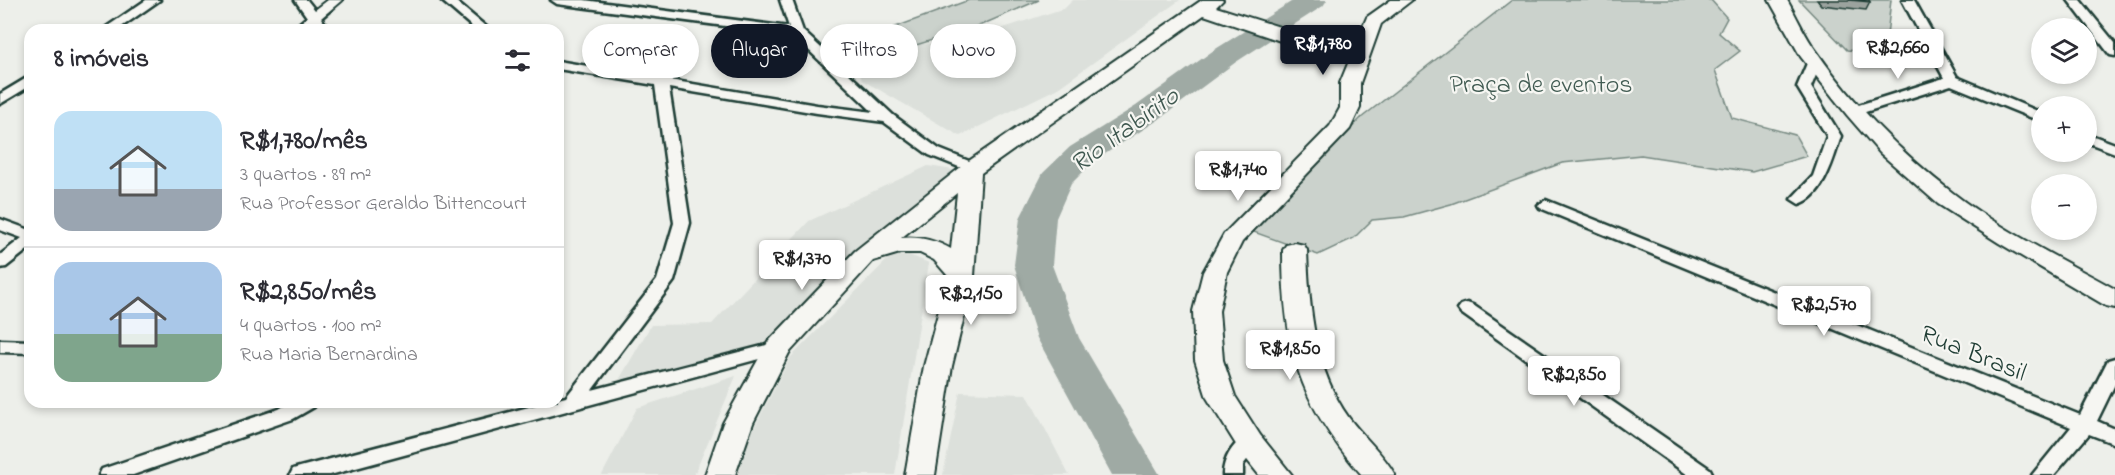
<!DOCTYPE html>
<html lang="pt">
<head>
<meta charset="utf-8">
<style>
  body { margin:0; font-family:"Indie Flower",sans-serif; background:#f7f7f7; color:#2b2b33; height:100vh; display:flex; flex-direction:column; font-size:22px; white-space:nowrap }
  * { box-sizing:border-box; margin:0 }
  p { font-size:20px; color:#7c7c81 }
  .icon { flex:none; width:33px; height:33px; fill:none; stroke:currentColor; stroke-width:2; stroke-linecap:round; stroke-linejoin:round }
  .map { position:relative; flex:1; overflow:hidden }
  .panel { position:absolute; left:24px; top:24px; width:540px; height:384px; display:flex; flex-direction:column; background:#fff; border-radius:18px; box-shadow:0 3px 9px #0003 }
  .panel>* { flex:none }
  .banner { position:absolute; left:582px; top:24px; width:570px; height:54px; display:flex; gap:12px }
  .buttons { position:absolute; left:2031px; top:18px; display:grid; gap:12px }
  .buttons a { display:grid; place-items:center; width:66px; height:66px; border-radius:50%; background:#fff; box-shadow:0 3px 9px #0003; font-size:30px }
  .price { position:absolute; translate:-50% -51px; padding:0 14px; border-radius:6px; background:#fff; color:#222; font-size:20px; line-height:39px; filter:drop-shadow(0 2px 3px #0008) }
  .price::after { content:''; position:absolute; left:50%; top:36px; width:18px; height:14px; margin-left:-9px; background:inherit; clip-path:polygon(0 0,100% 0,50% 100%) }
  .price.selected { background:#111827; color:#fff }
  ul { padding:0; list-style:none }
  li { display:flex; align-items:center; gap:18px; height:150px; padding:0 30px }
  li+li { border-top:2px solid #e1e1e2 }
  li span { display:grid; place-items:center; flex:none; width:168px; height:120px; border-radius:18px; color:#555 }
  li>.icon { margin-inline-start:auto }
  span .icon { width:72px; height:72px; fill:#fffc; stroke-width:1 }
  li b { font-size:26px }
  h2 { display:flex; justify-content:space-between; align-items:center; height:72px; padding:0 30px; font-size:26px }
  .tag { padding:0 21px; border-radius:27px; background:#fff; box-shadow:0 3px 9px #0003; font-size:21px; line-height:54px }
  .tag.selected { background:#111827; color:#fff }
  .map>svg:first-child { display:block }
</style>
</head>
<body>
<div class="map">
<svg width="2115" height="475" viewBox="0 0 2115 475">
  <rect width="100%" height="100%" fill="#edefea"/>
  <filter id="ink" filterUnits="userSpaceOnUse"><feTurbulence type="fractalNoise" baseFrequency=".0167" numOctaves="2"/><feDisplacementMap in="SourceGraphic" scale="12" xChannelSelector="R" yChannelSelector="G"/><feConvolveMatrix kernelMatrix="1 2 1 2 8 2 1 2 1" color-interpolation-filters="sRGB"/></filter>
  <g filter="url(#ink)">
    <g fill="#dce0db">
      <polygon points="1073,0 1180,0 1058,88 960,136 862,80 856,60 908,44 957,43 1065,8"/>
      <polygon points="928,166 960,171 771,342 619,380 651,325 712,324 809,221"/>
      <polygon points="909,255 929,263 895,475 738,475 749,438 790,358 890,257"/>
      <polygon points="736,376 694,475 602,475 637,408"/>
      <polygon points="960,392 1027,394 1069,475 943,475"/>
    </g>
    <g fill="#cbd2cc" stroke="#758880" stroke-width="1.5">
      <polygon points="969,0 1039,0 981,25 900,50 882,32"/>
      <polygon points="1512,0 1711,0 1727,18 1719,33 1740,51 1715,70 1732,118 1795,135 1807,156 1752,172 1641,155 1562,163 1451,204 1404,217 1372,220 1354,238 1318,255 1251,231 1361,118"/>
      <polygon points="1799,0 1891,0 1885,53 1847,50"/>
    </g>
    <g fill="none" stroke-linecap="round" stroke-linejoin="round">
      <polygon fill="#9faaa4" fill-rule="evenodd" points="1294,0 1327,0 1323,6 1236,62 1158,120 1094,161 1071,184 1056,218 1052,265 1079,338 1160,475 1112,475 1037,338 1014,265 1020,218 1043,173 1070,147 1136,106 1214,50"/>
      <g stroke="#1f3d34" stroke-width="5">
        <g id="street">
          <polygon points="146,0 160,0 117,30 102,30"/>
          <polygon points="295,0 307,0 315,10 328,0 342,0 321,18 330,30 318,30 313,24 306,30 292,30 307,17"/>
          <polygon points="441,0 454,0 490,30 476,30"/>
          <polygon points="551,0 584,0 789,27 780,0 792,0 803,31 893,115 939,149 979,165 982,168 974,173 929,155 884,122 817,113 669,88 690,223 674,281 592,390 778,342 785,344 787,348 785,352 330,475 290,475 293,469 300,467 548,402 558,402 558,399 566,397 657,280 674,223 655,85 558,69 558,61 817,105 873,112 793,35 557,4"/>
          <polygon points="1902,0 1914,0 1957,77 2042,113 2042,122 1951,85 1859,114 1849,114 1847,111 1849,108 1944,78"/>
          <polygon points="2068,0 2080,0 2115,43 2115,56 2110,55"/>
          <path d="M1815 57 1822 61 1811 87 1841 136C1834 157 1824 197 1799 204L1791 199 1813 176 1827 136 1797 87 1808 61Z"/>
          <polygon points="30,76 30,86 0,104 0,94"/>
          <polygon points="2086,133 2115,144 2115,153 2086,142"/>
          <polygon points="1546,200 2080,415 2108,360 2115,358 2115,384 2097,421 2115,429 2115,444 2089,434 2054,475 2032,475 2071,427 1540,208 1538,205"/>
          <polygon points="0,219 30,230 30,248 6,267 0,268 0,255 22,238 0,230"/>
          <polygon points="1467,303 1473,305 1710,469 1713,475 1688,475 1461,313 1458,309 1461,305"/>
          <polygon points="0,340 30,341 30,353 0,352"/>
          <polygon points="291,402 317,402 314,407 293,419 133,475 99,475 102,469 279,409"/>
          <path d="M1250 435 1257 438 1260 443 1243 465V475H1223C1223 459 1234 440 1250 435Z"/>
        </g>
      </g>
      <g stroke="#1f3d34" stroke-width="4">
        <g id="secondary">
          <path d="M1202 0H1223L1216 7 1353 50 1367 17 1391 0H1412L1381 24 1360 83V108L1350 129 1242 242 1227 272 1219 311 1223 360 1235 396 1260 435 1292 475H1259L1240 451 1207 398 1195 360 1193 311 1203 272 1224 234 1330 126 1340 108V83L1349 61 1313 52 1204 15 981 173 974 276 952 366 935 475H905L924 366 948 276 934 260 920 253H900L873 261 789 353 753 423 735 475H705L723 423 768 342 855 251 966 163ZM957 193 951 249C935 240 919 236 901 238Z"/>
          <path d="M1769 0H1787C1797 17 1805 36 1817 52 1854 105 1902 154 1953 193 1999 229 2063 260 2115 289V308L2106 306 1999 243 1938 204 1880 153 1847 115 1801 57Z"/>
          <path d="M1295 243 1304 245 1307 250C1309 308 1314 369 1349 418 1363 437 1384 454 1395 475H1362C1298 402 1283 345 1283 250L1286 245Z"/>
        </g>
      </g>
      <use href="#street" fill="#f6f6f2" fill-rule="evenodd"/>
      <use href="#secondary" fill="#f6f6f2" fill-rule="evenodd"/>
    </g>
    <polygon fill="#9ba39e" stroke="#1f3d34" stroke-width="1.5" points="1817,0 1869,0 1870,2 1866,10 1821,5"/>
    <polygon fill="#b4bdb8" stroke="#1f3d34" stroke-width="1.5" points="1849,0 1869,0 1870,2"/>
  </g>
  <g text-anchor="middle" stroke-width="4.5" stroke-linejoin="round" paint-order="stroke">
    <g font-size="26" fill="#415b52" stroke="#f6f6f2">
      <text x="1541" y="92">Praça de eventos</text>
    </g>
    <g font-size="26" fill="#1f3d34" stroke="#f6f6f2">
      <text transform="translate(1974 352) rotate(22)" y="9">Rua Brasil</text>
    </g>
    <g font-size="27" font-style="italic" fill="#3f5850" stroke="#f6f6f2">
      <text transform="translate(1124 129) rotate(-36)" y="9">Rio Itabirito</text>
    </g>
  </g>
</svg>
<div class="buttons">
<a><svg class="icon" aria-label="layers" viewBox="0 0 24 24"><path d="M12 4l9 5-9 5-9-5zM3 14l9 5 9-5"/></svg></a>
<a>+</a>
<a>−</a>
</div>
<b class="price selected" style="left:1323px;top:76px">R$1,780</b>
<b class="price" style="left:1898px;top:80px">R$2,660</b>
<b class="price" style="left:1238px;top:202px">R$1,740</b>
<b class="price" style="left:802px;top:291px">R$1,370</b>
<b class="price" style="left:971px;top:326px">R$2,150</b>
<b class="price" style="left:1824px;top:337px">R$2,570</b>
<b class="price" style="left:1290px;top:381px">R$1,850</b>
<b class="price" style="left:1574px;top:407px">R$2,850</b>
<div class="banner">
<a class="tag">Comprar</a>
<a class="tag selected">Alugar</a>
<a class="tag">Filtros</a>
<a class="tag">Novo</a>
</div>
<section class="panel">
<h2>8 imóveis<svg class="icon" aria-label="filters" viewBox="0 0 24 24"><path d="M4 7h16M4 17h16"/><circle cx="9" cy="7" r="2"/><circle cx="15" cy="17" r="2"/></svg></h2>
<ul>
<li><span style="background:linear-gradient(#bfe0f5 65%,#9aa5b1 0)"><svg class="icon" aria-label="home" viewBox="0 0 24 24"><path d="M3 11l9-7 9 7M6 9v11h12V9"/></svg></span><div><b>R$1,780/mês</b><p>3 quartos · 89 m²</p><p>Rua Professor Geraldo Bittencourt</p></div></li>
<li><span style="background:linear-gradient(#a9c7e8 60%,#7fa58c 0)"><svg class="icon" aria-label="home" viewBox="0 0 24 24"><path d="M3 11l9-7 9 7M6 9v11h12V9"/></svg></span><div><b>R$2,850/mês</b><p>4 quartos · 100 m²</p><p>Rua Maria Bernardina</p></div></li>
</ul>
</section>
</div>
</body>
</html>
